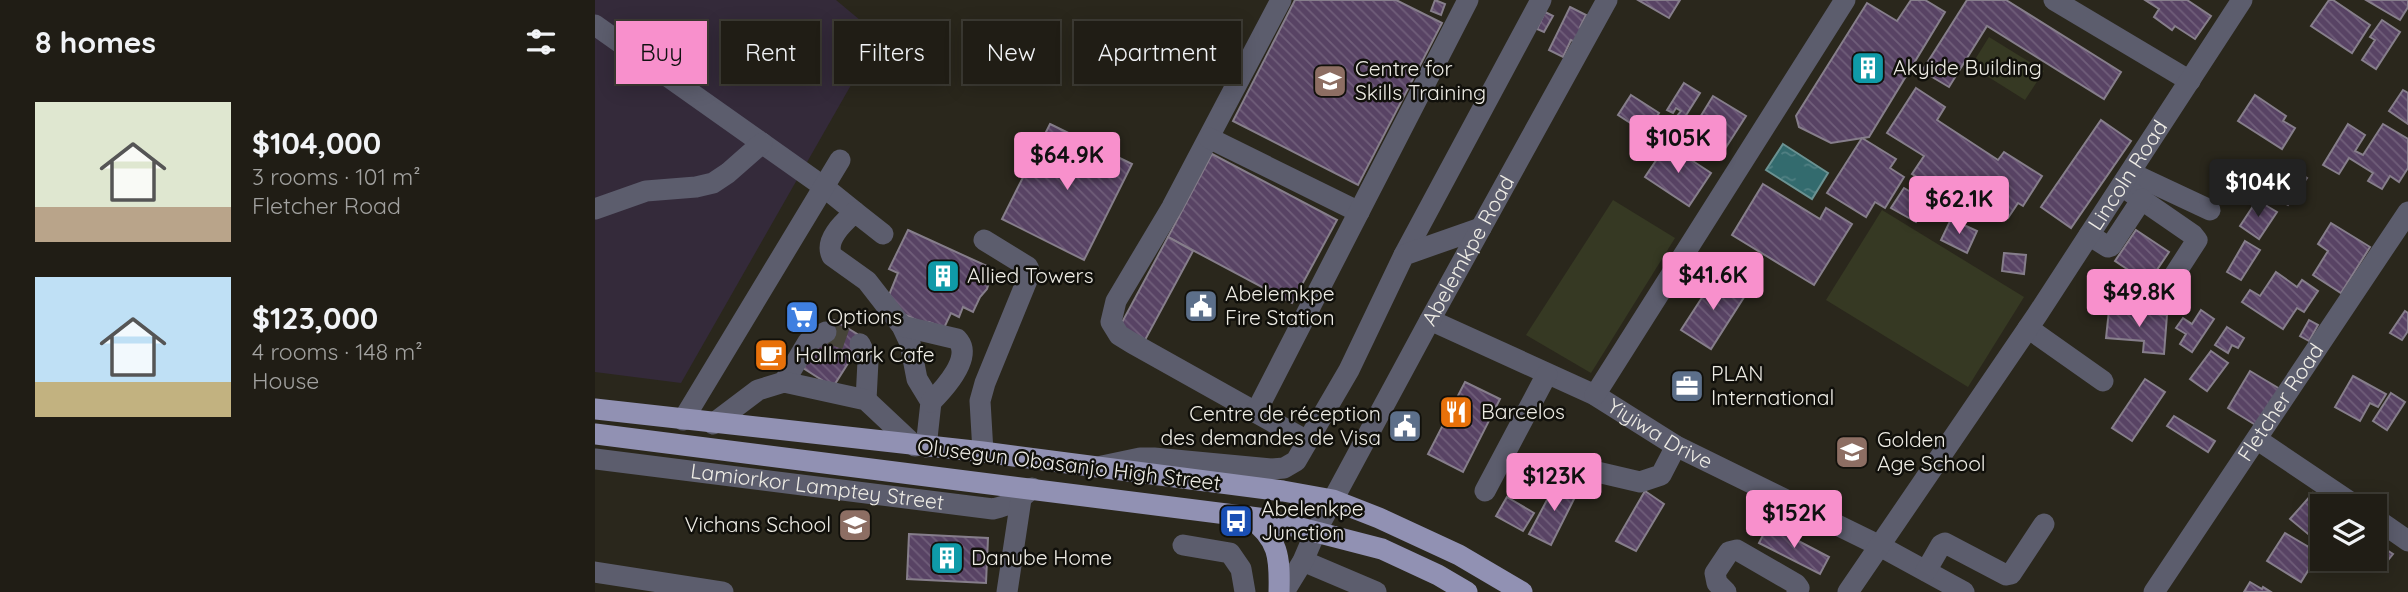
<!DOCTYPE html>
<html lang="en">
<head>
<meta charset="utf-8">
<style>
  body { margin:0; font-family:Quicksand,sans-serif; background:#2d2a22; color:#f1f3f6; height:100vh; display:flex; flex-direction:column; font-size:26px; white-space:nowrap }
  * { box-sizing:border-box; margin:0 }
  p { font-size:23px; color:#a2a2a0 }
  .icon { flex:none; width:38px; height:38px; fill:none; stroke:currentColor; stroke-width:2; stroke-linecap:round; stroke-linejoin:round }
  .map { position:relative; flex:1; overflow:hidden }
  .panel { display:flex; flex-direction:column; background:#201d15; width:595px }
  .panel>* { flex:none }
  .banner { position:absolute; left:21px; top:21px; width:665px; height:63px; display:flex; gap:14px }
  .controls { position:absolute; left:1715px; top:494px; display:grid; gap:14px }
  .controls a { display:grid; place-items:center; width:77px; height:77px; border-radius:0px; background:#201d15; box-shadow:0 4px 18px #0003,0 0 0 2px #3d3b34; font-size:35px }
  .price { position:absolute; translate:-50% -60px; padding:0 16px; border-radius:7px; background:#f890cc; color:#111; font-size:23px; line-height:46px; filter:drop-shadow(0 2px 4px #0008) }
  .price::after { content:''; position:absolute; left:50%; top:42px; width:21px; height:16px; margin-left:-10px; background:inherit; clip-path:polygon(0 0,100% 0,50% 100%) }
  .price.on { background:#222; color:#fff }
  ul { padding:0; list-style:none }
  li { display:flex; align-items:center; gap:21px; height:175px; padding:0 35px }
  li span { display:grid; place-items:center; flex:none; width:196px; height:140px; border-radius:0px; color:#555 }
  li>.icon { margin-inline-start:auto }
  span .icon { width:84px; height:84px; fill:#fffc; stroke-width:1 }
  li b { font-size:30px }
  h2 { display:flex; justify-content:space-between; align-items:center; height:84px; padding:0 35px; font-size:30px }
  .chip { padding:0 24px; border-radius:0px; background:#201d15; box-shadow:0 4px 18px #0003,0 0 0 2px #3d3b34; font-size:24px; line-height:63px }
  .chip.on { background:#f890cc; color:#111 }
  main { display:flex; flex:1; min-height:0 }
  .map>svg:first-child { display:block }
</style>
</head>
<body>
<main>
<section class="panel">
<h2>8 homes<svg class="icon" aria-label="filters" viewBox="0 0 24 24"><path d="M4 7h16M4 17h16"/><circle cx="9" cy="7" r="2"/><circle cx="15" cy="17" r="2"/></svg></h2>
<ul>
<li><span style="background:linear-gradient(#dfe7d0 75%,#b9a48a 0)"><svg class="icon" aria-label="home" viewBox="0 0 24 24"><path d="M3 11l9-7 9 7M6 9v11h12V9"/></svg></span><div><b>$104,000</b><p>3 rooms · 101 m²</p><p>Fletcher Road</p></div></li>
<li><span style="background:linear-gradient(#bfe0f5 75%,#c2b280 0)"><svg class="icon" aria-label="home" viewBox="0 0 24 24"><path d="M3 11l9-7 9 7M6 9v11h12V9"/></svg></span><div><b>$123,000</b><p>4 rooms · 148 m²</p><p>House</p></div></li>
</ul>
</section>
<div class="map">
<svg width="1813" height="592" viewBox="0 0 1813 592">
  <defs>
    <pattern id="water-ripples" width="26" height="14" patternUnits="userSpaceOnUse" patternTransform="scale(1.75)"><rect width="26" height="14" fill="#336b6e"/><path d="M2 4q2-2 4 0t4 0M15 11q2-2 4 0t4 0" fill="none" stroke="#518083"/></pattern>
    <pattern id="building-back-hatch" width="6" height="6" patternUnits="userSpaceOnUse" patternTransform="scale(1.75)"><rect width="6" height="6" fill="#584364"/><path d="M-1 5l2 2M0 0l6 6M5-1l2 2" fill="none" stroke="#705e7a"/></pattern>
  </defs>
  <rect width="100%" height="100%" fill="#2a271c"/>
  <polygon fill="#342a3a" points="0,0 241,0 284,36 86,383 0,372"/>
  <g fill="#363923">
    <polygon points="1394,37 1449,71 1430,100 1376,66"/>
    <polygon points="1018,200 1080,238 996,373 931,335"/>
    <polygon points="1287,210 1429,297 1373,387 1231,300"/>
  </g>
  <polygon fill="url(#water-ripples)" stroke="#6b9292" stroke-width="2" points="1188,144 1233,173 1217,199 1171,170"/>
  <g fill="url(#building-back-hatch)" stroke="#867e8b" stroke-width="2">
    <polygon points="700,0 801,0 847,23 763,185 638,121"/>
    <polygon points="840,0 850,4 846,15 836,11"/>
    <polygon points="1043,0 1085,0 1074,18"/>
    <polygon points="1316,0 1330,0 1350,12 1274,137 1236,143 1204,127 1201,116 1272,3 1302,21"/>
    <polygon points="1372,0 1411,0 1526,72 1509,99 1392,26 1354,87 1327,71"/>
    <polygon points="1550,0 1592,0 1616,16 1600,39 1580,26 1577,30 1559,17 1564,9"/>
    <polygon points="1734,0 1738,0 1775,25 1757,53 1716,26"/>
    <polygon points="1771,0 1813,0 1813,7 1805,20"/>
    <polygon points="975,7 991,15 985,27 990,29 983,44 976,40 968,57 954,50"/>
    <polygon points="950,12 958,16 949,32 942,29"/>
    <polygon points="1787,20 1805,32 1781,69 1767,60 1780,40 1775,37"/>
    <polygon points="1089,83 1105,93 1088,120 1082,116 1086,111 1081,108 1078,113 1072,110"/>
    <polygon points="1321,88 1350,107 1342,120 1403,160 1409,152 1447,176 1428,206 1423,203 1413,218 1375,194 1367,206 1317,174 1329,156 1292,133"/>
    <polygon points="1808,90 1813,93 1813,124 1794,111"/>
    <polygon points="1036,95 1064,113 1051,133 1023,115"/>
    <polygon points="1660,95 1691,116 1688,121 1700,128 1687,149 1643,121"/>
    <polygon points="1118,96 1151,116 1128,152 1096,132"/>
    <polygon points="1506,120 1536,141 1476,228 1446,207"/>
    <polygon points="455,124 537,164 489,260 407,219"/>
    <polygon points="1753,124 1770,135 1760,151 1768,155 1788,124 1813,139 1813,168 1804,182 1795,176 1787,189 1773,181 1778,173 1754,158 1744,174 1728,165"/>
    <polygon points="1267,138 1301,159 1295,168 1309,177 1290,208 1280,202 1271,217 1232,193"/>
    <polygon points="1072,144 1116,173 1094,206 1050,177"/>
    <polygon points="617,154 742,220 697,303 573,237"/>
    <polygon points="1691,164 1712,178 1693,205 1672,191"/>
    <polygon points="1168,184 1225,219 1231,208 1257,224 1219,285 1137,235"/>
    <polygon points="1309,188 1333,202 1321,222 1296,208"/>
    <polygon points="1662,200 1682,212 1664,239 1645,226"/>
    <polygon points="1356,219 1382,231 1372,253 1346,240"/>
    <polygon points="1736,223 1775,247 1746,293 1718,275 1733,251 1723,244"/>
    <polygon points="313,230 394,267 395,279 392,289 385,297 378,312 368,307 364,317 356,313 349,328 334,322 332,325 302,311 292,300 303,273 294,269"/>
    <polygon points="1541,230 1574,252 1553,283 1520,261"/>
    <polygon points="573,237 598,251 550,340 525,326"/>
    <polygon points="1650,241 1665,250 1646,280 1632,272"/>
    <polygon points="1409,253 1431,255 1429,274 1407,271"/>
    <polygon points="1681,272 1702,287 1707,280 1723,291 1709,312 1702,308 1688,329 1647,302 1655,290 1665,296"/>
    <polygon points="1121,276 1151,294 1116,349 1086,330"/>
    <polygon points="1514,310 1572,315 1569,354 1548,352 1549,341 1511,338"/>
    <polygon points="1606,310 1619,319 1597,352 1585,344 1591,334 1581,328 1588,318 1597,324"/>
    <polygon points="1810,311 1813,313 1813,331 1807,340 1795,333"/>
    <polygon points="239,320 269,338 238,387 208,368"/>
    <polygon points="1714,320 1723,325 1714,341 1705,336"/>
    <polygon points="1632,327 1649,338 1643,348 1637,345 1633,353 1620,345"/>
    <polygon points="1616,351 1633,363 1612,391 1595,379"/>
    <polygon points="1655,371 1690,392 1667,429 1633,408"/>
    <polygon points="1758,376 1791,394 1783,407 1775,403 1765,421 1740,407"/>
    <polygon points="1550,379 1570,392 1537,441 1517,428"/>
    <polygon points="870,382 905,399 868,472 833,454"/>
    <polygon points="1796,393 1810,402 1792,430 1778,421"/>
    <polygon points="1579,416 1620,441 1613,452 1572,426"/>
    <polygon points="962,481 983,491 956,545 934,534"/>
    <polygon points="1050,491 1069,504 1041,551 1021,541"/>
    <polygon points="1718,493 1733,506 1727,506 1727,540 1724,543 1695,519"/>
    <polygon points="912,497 939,513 928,531 901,516"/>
    <polygon points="1173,525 1234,557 1225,574 1164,543"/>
    <polygon points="1690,533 1724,553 1706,582 1672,561"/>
    <polygon points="314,534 393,538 391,583 312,579"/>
    <polygon points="1780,534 1790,542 1787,547 1798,554 1790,564 1783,559 1777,567 1764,558 1780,558"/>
    <polygon points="1655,582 1667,589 1668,587 1676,592 1649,592"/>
  </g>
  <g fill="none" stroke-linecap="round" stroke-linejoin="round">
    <polyline stroke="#47453a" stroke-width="21" stroke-dasharray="21 10" stroke-linecap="butt" points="231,332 265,344"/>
    <g stroke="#5c5d6d" stroke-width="21">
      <polyline points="686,0 577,207 521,301 516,322 524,335 537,343 712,441"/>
      <polyline points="1459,0 1595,81"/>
      <polyline points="0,25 229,187 260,212"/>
      <polyline points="614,138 764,212"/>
      <polyline points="1536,173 1615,210"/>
      <polyline points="1527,186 1598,235 1602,240 1571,288"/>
      <polyline points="0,209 51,191 101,187 118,183 133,173 167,143"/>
      <path d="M288 234 260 212C248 223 229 240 237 256L272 281 307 326 315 343 322 379 336 402 331 447"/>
      <polyline points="1494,235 1513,247 1516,246 1547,199"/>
      <polyline points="809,255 946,0"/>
      <path id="s1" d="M835 320 1000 395 1081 446 1283 545 1369 592"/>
      <path d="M307 326 362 339C379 357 349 389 336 402"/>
      <polyline points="1433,328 1508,381"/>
      <polyline points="265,344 273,361 271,400"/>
      <polyline points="189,382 213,342 231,332"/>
      <polyline points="1000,395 1250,0"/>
      <polyline points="661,412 873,0"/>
      <polyline points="88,420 245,160"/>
      <polyline points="118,424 163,390 189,382 271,400 320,446"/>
      <polyline points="1663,440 1761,506"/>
      <polyline points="388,452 385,401 390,383 435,273 433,267 389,240"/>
      <path id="s2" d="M0 459 398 509C415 505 424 501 437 488"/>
      <polyline points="968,464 1045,482 1066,475 1081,446"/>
      <polyline points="507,466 545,458 559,458 677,469 689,468 701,461 754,370 809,255 886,228"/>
      <polyline points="890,491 952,374"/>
      <polyline points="1780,518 1813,541"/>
      <polyline points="588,545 635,553 646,569 650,592"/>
      <polyline points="708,561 781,592"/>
      <polyline points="1331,571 1346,545 1350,543 1411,575 1416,574 1449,524"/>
      <polyline points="0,572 128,592"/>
      <polyline points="412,592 426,499"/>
      <path id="s3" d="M689 592 708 561 720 533 835 320 1012 0"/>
      <polyline points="1131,592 1122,583 1120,573 1134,552 1142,550 1201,584 1204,588 1202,592"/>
      <path id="s4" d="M1253 592 1442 315 1647 0"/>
      <path id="s5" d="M1559 592 1813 212"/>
    </g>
    <g stroke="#9191b3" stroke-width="21">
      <polyline points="0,409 388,452 688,491 738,500 784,518 864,555 927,592"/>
      <polyline points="0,434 671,519 787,549 843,575 872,592"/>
      <path d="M654 517C684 539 685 557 684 592"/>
    </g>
  </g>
  <defs>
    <g id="building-square" transform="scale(1.75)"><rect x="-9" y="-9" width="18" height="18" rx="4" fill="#0f9aa8" stroke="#11100b"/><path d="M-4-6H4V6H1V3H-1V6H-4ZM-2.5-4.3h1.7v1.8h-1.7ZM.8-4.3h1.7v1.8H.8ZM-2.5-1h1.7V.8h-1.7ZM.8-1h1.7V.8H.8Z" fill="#fff"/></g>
    <g id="school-square" transform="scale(1.75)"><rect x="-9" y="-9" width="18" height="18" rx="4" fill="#8d6e63" stroke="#11100b"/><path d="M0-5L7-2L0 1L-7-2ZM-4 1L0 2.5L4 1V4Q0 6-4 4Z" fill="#fff"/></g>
    <g id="civic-square" transform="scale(1.75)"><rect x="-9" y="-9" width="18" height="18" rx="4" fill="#5c6f8a" stroke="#11100b"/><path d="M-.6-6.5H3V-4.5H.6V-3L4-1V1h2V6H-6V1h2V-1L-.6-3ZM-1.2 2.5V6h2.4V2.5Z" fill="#fff"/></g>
    <g id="supermarket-square" transform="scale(1.75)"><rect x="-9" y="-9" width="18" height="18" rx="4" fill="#3f7fe0" stroke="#11100b"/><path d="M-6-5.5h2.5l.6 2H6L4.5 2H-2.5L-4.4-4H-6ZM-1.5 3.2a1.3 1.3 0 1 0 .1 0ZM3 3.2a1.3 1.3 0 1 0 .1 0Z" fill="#fff"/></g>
    <g id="cafe-square" transform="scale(1.75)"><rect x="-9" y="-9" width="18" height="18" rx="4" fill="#e8710a" stroke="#11100b"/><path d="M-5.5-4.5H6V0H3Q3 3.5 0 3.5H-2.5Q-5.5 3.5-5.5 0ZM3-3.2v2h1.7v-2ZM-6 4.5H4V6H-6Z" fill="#fff"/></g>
    <g id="office-square" transform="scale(1.75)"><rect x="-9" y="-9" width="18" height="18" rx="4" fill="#5c6f8a" stroke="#11100b"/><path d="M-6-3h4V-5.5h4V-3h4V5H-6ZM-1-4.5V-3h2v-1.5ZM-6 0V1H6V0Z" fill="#fff"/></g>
    <g id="restaurant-square" transform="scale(1.75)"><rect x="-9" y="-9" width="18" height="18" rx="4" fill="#e8710a" stroke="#11100b"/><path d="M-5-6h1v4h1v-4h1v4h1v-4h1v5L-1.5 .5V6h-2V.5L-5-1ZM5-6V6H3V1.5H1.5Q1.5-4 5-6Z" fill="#fff"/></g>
    <g id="bus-square" transform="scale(1.75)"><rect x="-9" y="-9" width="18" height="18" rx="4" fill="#1a4fb4" stroke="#11100b"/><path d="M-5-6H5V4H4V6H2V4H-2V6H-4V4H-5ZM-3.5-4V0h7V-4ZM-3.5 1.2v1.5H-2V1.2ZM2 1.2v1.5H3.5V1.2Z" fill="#fff"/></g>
  </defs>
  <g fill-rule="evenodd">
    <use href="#building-square" x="1273" y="68"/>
    <use href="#school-square" x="735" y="81"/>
    <use href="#building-square" x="348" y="276"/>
    <use href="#civic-square" x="606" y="306"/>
    <use href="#supermarket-square" x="207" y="317"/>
    <use href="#cafe-square" x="176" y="355"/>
    <use href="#office-square" x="1092" y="386"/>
    <use href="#restaurant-square" x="861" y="412"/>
    <use href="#civic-square" x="810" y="426"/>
    <use href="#school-square" x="1257" y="452"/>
    <use href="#bus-square" x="641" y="521"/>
    <use href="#school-square" x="260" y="525"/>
    <use href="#building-square" x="352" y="558"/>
  </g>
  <g text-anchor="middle" stroke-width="5" stroke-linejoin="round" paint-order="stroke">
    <g font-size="21" fill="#eeece5" stroke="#11100b" text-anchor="start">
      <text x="1298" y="75">Akyide Building</text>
      <text x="760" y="76">Centre for<tspan x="760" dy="24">Skills Training</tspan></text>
      <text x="372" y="283">Allied Towers</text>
      <text x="630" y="301">Abelemkpe<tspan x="630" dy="24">Fire Station</tspan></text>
      <text x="232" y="324">Options</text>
      <text x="200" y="362">Hallmark Cafe</text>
      <text x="1116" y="381">PLAN<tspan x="1116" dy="24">International</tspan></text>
      <text x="886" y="419">Barcelos</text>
      <text x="786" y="421" text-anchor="end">Centre de réception<tspan x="786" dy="24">des demandes de Visa</tspan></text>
      <text x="1282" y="447">Golden<tspan x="1282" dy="24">Age School</tspan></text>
      <text x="666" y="516">Abelenkpe<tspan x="666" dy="24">Junction</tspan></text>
      <text x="236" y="532" text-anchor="end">Vichans School</text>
      <text x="376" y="565">Danube Home</text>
    </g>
    <g font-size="21" fill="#eeece5" stroke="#11100b">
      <text dy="7" stroke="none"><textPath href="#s4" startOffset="502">Lincoln Road</textPath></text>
      <text dy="7" stroke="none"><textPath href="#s3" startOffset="388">Abelemkpe Road</textPath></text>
      <text dy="7" stroke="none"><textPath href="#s5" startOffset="228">Fletcher Road</textPath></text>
      <text dy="7" stroke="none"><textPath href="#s1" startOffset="257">Yiyiwa Drive</textPath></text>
      <text transform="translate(474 465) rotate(7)" y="7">Olusegun Obasanjo High Street</text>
      <text dy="7" stroke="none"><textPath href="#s2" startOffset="224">Lamiorkor Lamptey Street</textPath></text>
    </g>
  </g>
</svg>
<div class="controls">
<a><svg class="icon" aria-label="layers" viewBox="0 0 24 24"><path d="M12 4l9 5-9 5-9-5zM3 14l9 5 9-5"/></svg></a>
</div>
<b class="price" style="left:1083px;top:175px">$105K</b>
<b class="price" style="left:472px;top:192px">$64.9K</b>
<b class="price on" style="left:1663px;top:219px">$104K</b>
<b class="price" style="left:1364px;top:236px">$62.1K</b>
<b class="price" style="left:1118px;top:312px">$41.6K</b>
<b class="price" style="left:1544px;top:329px">$49.8K</b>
<b class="price" style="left:959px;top:513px">$123K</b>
<b class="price" style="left:1199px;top:550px">$152K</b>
<div class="banner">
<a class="chip on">Buy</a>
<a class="chip">Rent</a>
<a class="chip">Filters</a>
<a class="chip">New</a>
<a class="chip">Apartment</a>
</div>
</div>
</main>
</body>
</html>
